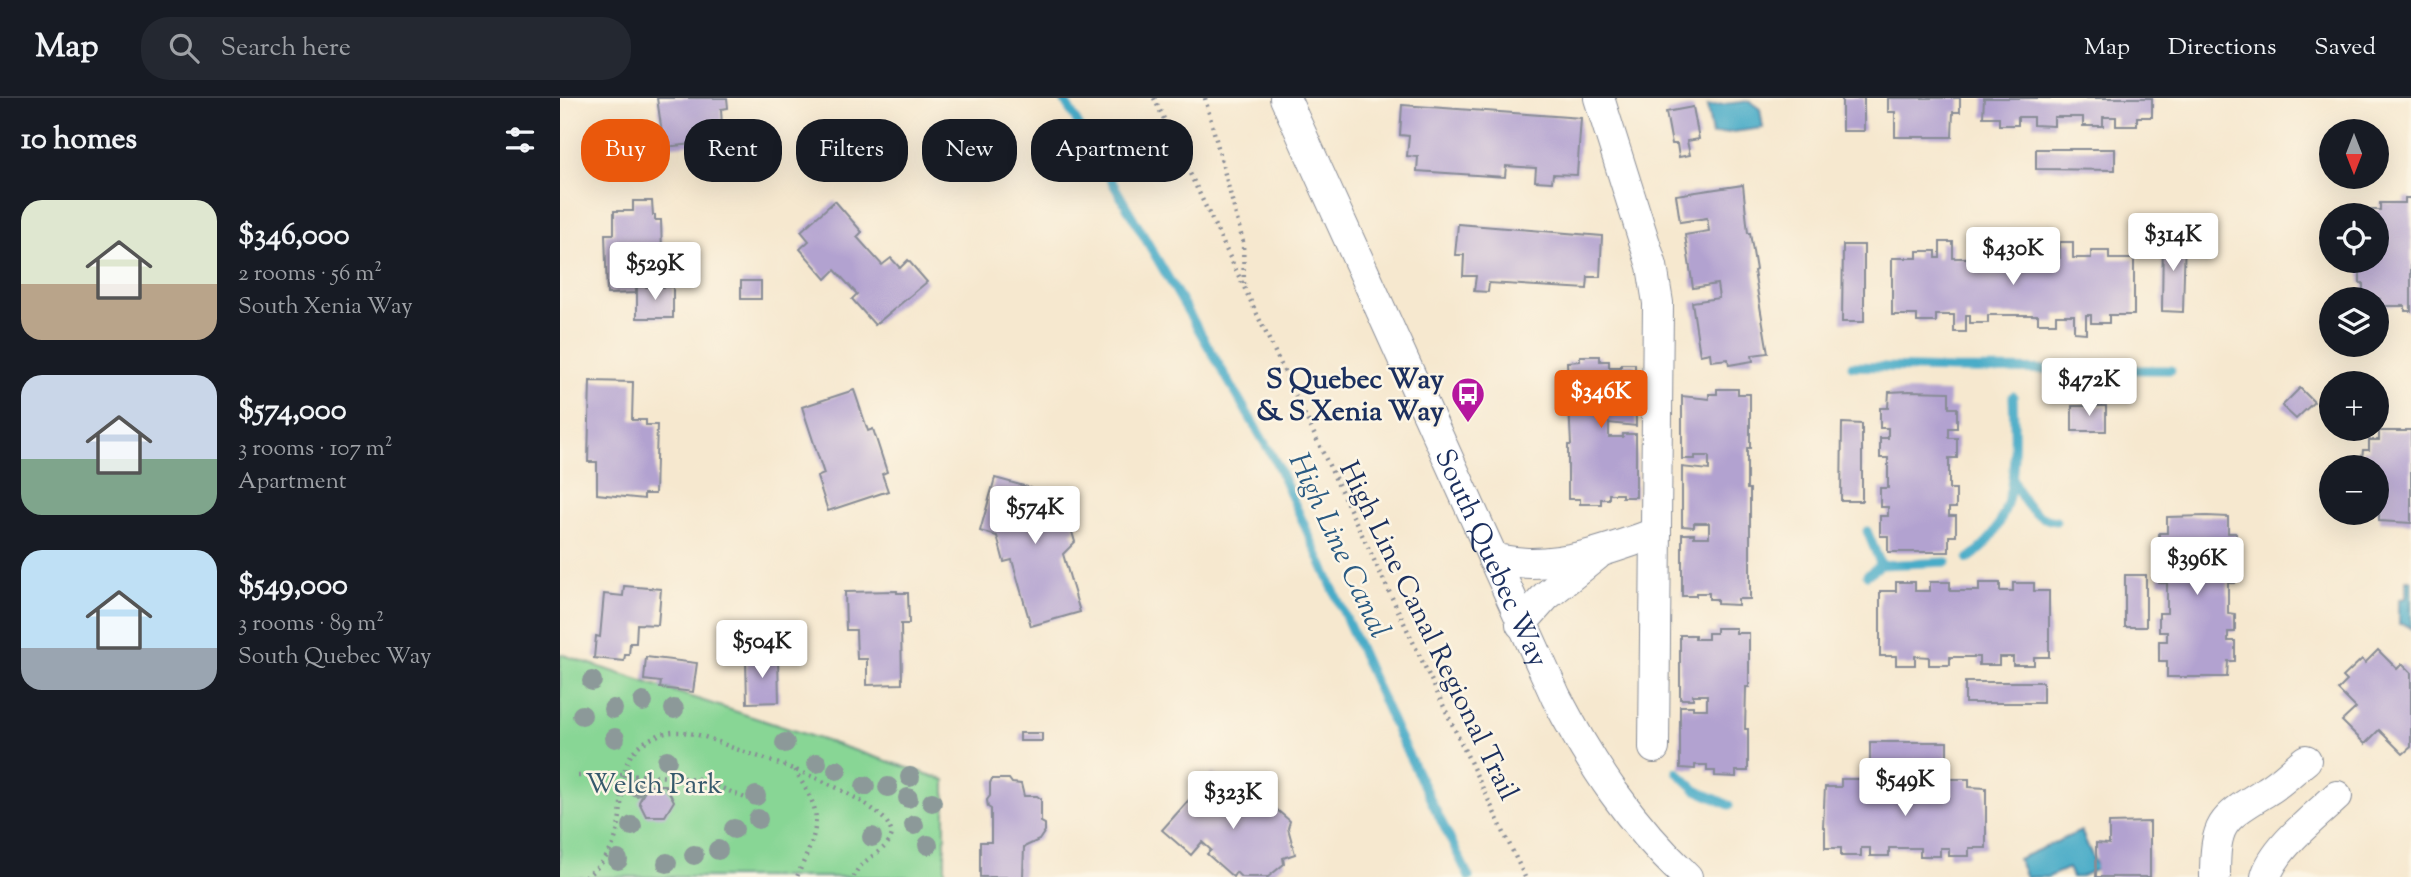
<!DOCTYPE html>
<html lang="en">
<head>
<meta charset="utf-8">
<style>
  body { margin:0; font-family:"Sorts Mill Goudy",serif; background:#242831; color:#f1f3f6; height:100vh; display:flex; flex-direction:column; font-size:26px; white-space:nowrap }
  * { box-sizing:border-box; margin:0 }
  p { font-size:23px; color:#9ea1a6 }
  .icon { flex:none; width:38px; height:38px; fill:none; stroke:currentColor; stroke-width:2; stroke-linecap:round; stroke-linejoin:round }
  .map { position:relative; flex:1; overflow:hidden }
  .side { display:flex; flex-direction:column; background:#171b24; width:560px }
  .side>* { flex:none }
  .top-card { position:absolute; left:21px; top:21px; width:665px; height:63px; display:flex; gap:14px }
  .needle { width:46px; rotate:180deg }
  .controls { position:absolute; left:1759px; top:21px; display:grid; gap:14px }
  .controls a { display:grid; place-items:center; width:70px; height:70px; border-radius:50%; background:#171b24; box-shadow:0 7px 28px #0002; font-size:35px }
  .price { position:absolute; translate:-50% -60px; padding:0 16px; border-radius:7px; background:#fff; color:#222; font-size:23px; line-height:46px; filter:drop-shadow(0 2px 4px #0008) }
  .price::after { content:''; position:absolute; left:50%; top:42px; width:21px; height:16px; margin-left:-10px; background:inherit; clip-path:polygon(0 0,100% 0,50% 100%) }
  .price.active { background:#ea580c; color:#fff }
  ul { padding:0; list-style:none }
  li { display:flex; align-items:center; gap:21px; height:175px; padding:0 21px }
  li span { display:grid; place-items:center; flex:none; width:196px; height:140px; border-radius:21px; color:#555 }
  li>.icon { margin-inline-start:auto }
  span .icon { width:84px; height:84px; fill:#fffc; stroke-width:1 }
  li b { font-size:30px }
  h2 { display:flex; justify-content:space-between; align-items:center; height:84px; padding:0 21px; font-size:30px }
  .pill { padding:0 24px; border-radius:28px; background:#171b24; box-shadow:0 7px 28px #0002; font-size:24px; line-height:63px }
  .pill.active { background:#ea580c; color:#fff }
  header { display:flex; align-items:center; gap:42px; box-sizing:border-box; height:98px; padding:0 35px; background:#171b24; border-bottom:2px solid #363941 }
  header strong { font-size:33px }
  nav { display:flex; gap:38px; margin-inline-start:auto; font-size:24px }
  .search { width:490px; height:63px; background:#242831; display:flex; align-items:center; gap:18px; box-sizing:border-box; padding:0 24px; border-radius:28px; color:#9ea1a6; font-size:26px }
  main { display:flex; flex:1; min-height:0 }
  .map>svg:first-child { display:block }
</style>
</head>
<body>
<header>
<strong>Map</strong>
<div class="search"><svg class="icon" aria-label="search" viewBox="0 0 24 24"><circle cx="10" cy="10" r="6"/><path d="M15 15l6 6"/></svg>Search here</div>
<nav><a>Map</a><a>Directions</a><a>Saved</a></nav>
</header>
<main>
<section class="side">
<h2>10 homes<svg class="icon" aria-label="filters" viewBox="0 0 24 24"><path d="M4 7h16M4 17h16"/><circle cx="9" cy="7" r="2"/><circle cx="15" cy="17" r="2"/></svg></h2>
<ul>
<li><span style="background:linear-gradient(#dfe7d0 60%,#b9a48a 0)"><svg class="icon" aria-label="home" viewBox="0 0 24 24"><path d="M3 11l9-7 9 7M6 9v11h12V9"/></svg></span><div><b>$346,000</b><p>2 rooms · 56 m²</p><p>South Xenia Way</p></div></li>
<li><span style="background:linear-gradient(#c9d6e8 60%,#7fa58c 0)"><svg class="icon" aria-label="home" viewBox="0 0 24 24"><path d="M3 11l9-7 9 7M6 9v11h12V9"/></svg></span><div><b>$574,000</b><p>3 rooms · 107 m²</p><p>Apartment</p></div></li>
<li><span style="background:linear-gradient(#bfe0f5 70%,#9aa5b1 0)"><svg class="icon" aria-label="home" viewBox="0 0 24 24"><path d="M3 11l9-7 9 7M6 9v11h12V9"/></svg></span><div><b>$549,000</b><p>3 rooms · 89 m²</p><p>South Quebec Way</p></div></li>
</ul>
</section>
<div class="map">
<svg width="1851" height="779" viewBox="0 0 1851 779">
  <rect width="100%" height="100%" fill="#fcf5e5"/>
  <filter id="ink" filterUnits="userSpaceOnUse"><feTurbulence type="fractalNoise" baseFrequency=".0143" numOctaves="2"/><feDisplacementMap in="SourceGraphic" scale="14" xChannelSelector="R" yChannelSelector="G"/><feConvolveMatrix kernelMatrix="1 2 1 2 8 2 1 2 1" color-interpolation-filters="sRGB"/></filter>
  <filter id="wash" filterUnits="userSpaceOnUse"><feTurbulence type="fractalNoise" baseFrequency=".00686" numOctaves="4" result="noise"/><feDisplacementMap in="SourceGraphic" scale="28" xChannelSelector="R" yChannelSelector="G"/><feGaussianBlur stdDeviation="1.57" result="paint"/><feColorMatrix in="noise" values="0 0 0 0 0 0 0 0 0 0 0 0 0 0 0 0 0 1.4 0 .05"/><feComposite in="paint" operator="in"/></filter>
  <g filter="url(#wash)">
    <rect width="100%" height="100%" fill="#f6e8cf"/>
    <polygon fill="#88d695" stroke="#52827a" stroke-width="2" points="0,556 385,682 385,779 0,779"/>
    <g fill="#49acc8" stroke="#326e93" stroke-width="2">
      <polygon points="1189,3 1200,11 1203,30 1152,37 1147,8"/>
      <polygon points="1846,482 1851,482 1851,531 1846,527 1839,526 1839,501 1846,500"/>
      <polygon points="1521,733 1538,771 1520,779 1512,779 1508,770 1488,779 1466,779 1458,761"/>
    </g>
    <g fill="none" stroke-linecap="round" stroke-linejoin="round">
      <g stroke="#49acc8" stroke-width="9">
        <polyline points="503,0 717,366 838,636 909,779"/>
        <polyline points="1292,268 1391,271 1611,272"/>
        <path d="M1453 382C1462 403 1472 420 1496 423"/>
        <polyline points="1307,433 1321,467"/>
        <path d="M1408 461C1461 426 1455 354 1453 298"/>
        <polyline points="1307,477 1321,467 1387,464"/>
        <polyline points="1117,674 1136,692 1169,707"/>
      </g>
    </g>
    <g id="blocks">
      <g fill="#b2a2d0">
        <polygon points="97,0 167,0 168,10 161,11 162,28 152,29 154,44 104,49"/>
        <rect x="1282" y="0" width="22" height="33"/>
        <polygon points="1328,0 1400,0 1400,14 1393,14 1392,39 1335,39 1335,14 1328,14"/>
        <polygon points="1424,0 1592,0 1592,19 1577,19 1577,28 1556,28 1556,19 1543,19 1543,28 1523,28 1523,19 1494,19 1494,28 1473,27 1473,19 1458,19 1458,27 1439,27 1439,19 1423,19"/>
        <polygon points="842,7 1021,20 1017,77 993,76 992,84 975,83 976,70 946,68 945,79 857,73 858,59 847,58 849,38 840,37"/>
        <polygon points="1133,9 1139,41 1127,43 1130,57 1119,59 1117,46 1112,46 1106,14"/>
        <polygon points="1476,51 1555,51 1555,72 1476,71"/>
        <polygon points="1183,87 1188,135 1190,135 1196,172 1194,173 1208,255 1192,257 1193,263 1169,267 1168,261 1151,263 1150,255 1140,257 1132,204 1159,200 1157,186 1133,190 1125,137 1149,133 1147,120 1120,124 1116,97"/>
        <polygon points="1845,100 1851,100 1851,213 1845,213 1845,208 1820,208 1820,201 1803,201 1803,185 1800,185 1800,163 1816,163 1816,117 1803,117 1803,112 1820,112 1820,105 1845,105"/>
        <polygon points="73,103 92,103 93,117 95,117 95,122 101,122 102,154 75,155 76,195 47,196 45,136 54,136 54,113 73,113"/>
        <polygon points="275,103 302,134 297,139 322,167 331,160 340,170 348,162 367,184 315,227 292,201 297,196 275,172 266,181 240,151 249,143 241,133"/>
        <polygon points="898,126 1042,138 1040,179 1028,179 1027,191 929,185 928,194 914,193 916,178 903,178 904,157 895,157"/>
        <polygon points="1603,137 1625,137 1623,214 1602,213"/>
        <polygon points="1380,144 1393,144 1393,160 1410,160 1410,153 1428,153 1428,160 1478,160 1478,153 1496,153 1496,160 1500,160 1500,144 1513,144 1513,160 1531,160 1531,153 1549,153 1549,161 1574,161 1574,217 1549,217 1549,225 1531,225 1531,217 1526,217 1526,235 1514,234 1514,217 1496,217 1496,225 1478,225 1478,217 1428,217 1428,225 1410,225 1410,217 1406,217 1406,234 1394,234 1394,217 1376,217 1376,224 1357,224 1357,217 1332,217 1332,160 1357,160 1357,153 1376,153 1376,160 1380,160"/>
        <polygon points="1283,147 1304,147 1304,224 1282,224"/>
        <rect x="181" y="183" width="20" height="18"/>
        <rect x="77" y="189" width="36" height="31"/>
        <polygon points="1020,258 1040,258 1040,263 1049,263 1049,269 1061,269 1061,266 1075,266 1076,328 1049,325 1049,339 1063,339 1063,336 1076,336 1076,399 1062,399 1062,396 1049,396 1049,401 1041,401 1041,406 1020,406 1020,401 1008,401 1008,347 1011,347 1007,264 1020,263"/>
        <polygon points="30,283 73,284 72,322 86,322 86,327 97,327 95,396 84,396 84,401 37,396 37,364 28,364"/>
        <polygon points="1740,290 1754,304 1736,321 1722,308"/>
        <polygon points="1157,291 1178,291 1178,296 1190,296 1190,350 1187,350 1187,391 1190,391 1190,501 1178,501 1178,507 1157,506 1157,501 1149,501 1149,495 1136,495 1136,498 1122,498 1122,436 1134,436 1134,439 1149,439 1149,425 1134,425 1134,429 1122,428 1122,369 1149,372 1149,358 1135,358 1135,361 1122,361 1122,298 1149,301 1149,296 1157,296"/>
        <polygon points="294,292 308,333 313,331 327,374 322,376 328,393 268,413 257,379 264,376 242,309"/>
        <polygon points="1349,293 1389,294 1389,310 1397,310 1397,330 1389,330 1389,340 1397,340 1397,360 1389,360 1389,391 1396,391 1396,410 1389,410 1389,418 1396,418 1396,438 1389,438 1389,454 1328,454 1328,438 1320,438 1320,418 1328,418 1328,409 1320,409 1320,390 1328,390 1328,360 1320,360 1320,340 1328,340 1328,330 1320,330 1320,310 1328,310 1329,294"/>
        <rect x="1512" y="308" width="34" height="25"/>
        <polygon points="1282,325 1302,326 1302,403 1281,403"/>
        <polygon points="1846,332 1851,332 1851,425 1819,423 1819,414 1816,414 1816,369 1801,369 1803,352 1809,352 1809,342 1819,342 1819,333 1846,333"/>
        <polygon points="435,380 508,400 516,431 512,434 515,444 503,456 520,514 471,528 452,462 444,464 437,438 420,433"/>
        <polygon points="1647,418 1668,419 1668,435 1676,435 1675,455 1668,455 1668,464 1675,464 1675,485 1668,485 1668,515 1675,516 1675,534 1668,534 1668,543 1675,543 1675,563 1668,563 1667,579 1607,579 1607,563 1599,563 1599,543 1607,543 1607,534 1599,534 1599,515 1607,515 1607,485 1599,485 1599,464 1607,464 1607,455 1599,455 1599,435 1607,435 1607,419"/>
        <rect x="1565" y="477" width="21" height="52"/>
        <polygon points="1336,484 1355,484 1355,493 1370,493 1370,484 1390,484 1390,493 1419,493 1419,485 1440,485 1440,493 1453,493 1453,485 1474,485 1474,493 1489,493 1489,559 1474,559 1474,567 1453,567 1453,559 1439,559 1439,567 1419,567 1419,559 1390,559 1390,567 1369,567 1369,559 1355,558 1355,567 1336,567 1336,558 1320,558 1320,493 1336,493"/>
        <polygon points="64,488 101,491 98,527 77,526 76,545 70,545 69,557 65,557 64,563 34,560 36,538 40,539 44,496 63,498"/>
        <polygon points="337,493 337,495 348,495 349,526 341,526 342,586 307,587 307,561 297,561 296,532 286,532 285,494"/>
        <polygon points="1156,530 1176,530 1176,535 1189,535 1189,589 1186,589 1185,631 1188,631 1188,673 1176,673 1176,679 1155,678 1155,673 1147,673 1147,667 1135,667 1135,671 1120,670 1120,608 1133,608 1133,611 1147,611 1147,597 1133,597 1133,601 1120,601 1120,537 1135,537 1135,541 1148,541 1148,535 1156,535"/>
        <polygon points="1818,552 1837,571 1842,566 1851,575 1851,649 1843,656 1819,632 1805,646 1782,623 1796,610 1778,592 1787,583 1783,579 1802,561 1805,565"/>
        <polygon points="86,559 137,565 133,594 100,590 101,584 84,582"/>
        <polygon points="218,560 219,604 187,605 186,561"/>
        <rect x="1405" y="584" width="78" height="21"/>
        <rect x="460" y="635" width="22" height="8"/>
        <polygon points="1310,644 1387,644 1387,666 1310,665"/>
        <polygon points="653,675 670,690 659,703 664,707 668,704 696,694 730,723 728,730 735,756 723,760 724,766 708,779 681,779 676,774 673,779 647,756 651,752 642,744 631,757 602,732"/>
        <polygon points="432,681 449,681 452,685 461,686 464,698 477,698 481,701 481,724 485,726 485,733 479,742 464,749 463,779 420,779 420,744 431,744 431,711 428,709 427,702 430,698 430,685"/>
        <polygon points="1281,681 1301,681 1301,689 1310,689 1310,681 1329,681 1329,689 1360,689 1360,681 1380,681 1380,689 1389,689 1389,681 1409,681 1409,689 1426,690 1426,750 1409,750 1409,758 1389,758 1389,750 1380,750 1380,758 1360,758 1360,750 1329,750 1329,758 1310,758 1310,750 1301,750 1301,758 1281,758 1281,750 1265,750 1265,729 1263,729 1265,689 1281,689"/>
        <polygon points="88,687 105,687 114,703 105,718 86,718 79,704"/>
        <polygon points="1590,724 1590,779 1536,779 1536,745 1549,746 1549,725"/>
      </g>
    </g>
  </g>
  <g filter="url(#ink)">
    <use href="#blocks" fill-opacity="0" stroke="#888c96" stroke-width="2"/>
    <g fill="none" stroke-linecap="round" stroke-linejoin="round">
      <g stroke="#888c96" stroke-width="32">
        <g id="minor">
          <path id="s1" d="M725 0 996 599C1032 668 1070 725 1127 779"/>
          <polyline points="1039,0 1092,168 1098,205 1094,650"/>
          <path d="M933 461C945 462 958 465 971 465 1015 465 1055 449 1096 435"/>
          <polyline points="961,526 986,498 1037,457"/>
          <path d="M1655 779C1655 723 1662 721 1707 693 1721 685 1733 672 1746 662"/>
          <path d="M1706 779C1713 751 1756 718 1777 698"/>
        </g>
      </g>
      <g stroke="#888c96" stroke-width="4.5" stroke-dasharray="2 5" stroke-linecap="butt">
        <polyline points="594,0 965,779"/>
        <polyline points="645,0 683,144 684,187"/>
        <path d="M235 672C242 685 252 699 255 713 259 735 245 759 237 779"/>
        <polyline points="18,678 63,676 141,681 185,700"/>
        <path d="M25 779C83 741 44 676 80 647 90 640 103 634 115 634 136 633 157 644 176 651 220 666 286 687 321 718 327 723 330 729 332 736 327 756 300 759 294 779"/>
      </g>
      <use href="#minor" stroke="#fff" stroke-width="30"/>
    </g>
    <g fill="#8c9999">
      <circle cx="32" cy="583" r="10"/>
      <circle cx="83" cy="604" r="10"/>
      <circle cx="53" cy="611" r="10"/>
      <circle cx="114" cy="611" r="10"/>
      <circle cx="22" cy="617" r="10"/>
      <circle cx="55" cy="640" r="10"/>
      <circle cx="225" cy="645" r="10"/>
      <circle cx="107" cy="662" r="10"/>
      <circle cx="257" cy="665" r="10"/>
      <circle cx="277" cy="672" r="10"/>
      <circle cx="350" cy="679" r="10"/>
      <circle cx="305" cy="688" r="10"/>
      <circle cx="77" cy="689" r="10"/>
      <circle cx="328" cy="689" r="10"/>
      <circle cx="196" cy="698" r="10"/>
      <circle cx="348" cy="700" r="10"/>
      <circle cx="372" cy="704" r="10"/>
      <circle cx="198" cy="721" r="10"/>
      <circle cx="354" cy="727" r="10"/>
      <circle cx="72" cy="728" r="10"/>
      <circle cx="174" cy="731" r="10"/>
      <circle cx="312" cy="739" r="10"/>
      <circle cx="368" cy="747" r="10"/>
      <circle cx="158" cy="752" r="10"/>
      <circle cx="134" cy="757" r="10"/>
      <circle cx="58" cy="762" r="10"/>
      <circle cx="107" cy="765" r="10"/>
    </g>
  </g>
  <defs>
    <g id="bus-pin" transform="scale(1.75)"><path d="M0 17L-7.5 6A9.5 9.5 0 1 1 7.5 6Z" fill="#b5179e" stroke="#fcf5e5"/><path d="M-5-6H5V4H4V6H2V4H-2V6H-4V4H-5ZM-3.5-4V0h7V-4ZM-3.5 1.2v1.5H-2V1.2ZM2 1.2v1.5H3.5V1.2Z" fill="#fff"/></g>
  </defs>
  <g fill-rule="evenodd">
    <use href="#bus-pin" x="908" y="296"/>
  </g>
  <g text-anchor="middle" stroke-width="5" stroke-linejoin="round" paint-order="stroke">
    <g font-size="28" font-weight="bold" fill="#1b2f5e" stroke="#fcf5e5" text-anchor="end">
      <text x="884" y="290">S Quebec Way<tspan x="884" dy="32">&amp; S Xenia Way</tspan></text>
    </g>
    <g font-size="28" fill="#1b2f5e" stroke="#fcf5e5">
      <text dy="10" stroke="none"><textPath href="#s1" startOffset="504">South Quebec Way</textPath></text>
      <text transform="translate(870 532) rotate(64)" y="10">High Line Canal Regional Trail</text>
    </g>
    <g font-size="28" fill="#36596c" stroke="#fcf5e5">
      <text x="94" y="695">Welch Park</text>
    </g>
    <g font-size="30" font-style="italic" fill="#2b5b83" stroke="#fcf5e5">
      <text transform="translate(780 447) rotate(65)" y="10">High Line Canal</text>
    </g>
  </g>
</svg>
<div class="controls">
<a><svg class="needle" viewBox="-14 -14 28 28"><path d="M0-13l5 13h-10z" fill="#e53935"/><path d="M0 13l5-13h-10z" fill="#9ea1a6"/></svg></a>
<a><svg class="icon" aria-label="locate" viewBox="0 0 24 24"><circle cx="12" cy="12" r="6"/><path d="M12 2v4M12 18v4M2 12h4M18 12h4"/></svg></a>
<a><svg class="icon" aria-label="layers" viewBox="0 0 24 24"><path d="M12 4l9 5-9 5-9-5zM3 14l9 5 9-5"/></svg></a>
<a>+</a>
<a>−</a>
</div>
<b class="price" style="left:1613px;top:175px">$314K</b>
<b class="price" style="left:1453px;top:189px">$430K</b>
<b class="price" style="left:95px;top:204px">$529K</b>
<b class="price" style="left:1529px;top:320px">$472K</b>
<b class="price active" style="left:1041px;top:332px">$346K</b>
<b class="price" style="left:475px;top:448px">$574K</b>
<b class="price" style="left:1637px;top:499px">$396K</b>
<b class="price" style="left:202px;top:582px">$504K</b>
<b class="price" style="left:1345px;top:720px">$549K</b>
<b class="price" style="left:673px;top:733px">$323K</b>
<div class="top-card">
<a class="pill active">Buy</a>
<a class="pill">Rent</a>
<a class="pill">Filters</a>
<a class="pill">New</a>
<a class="pill">Apartment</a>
</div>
</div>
</main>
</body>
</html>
